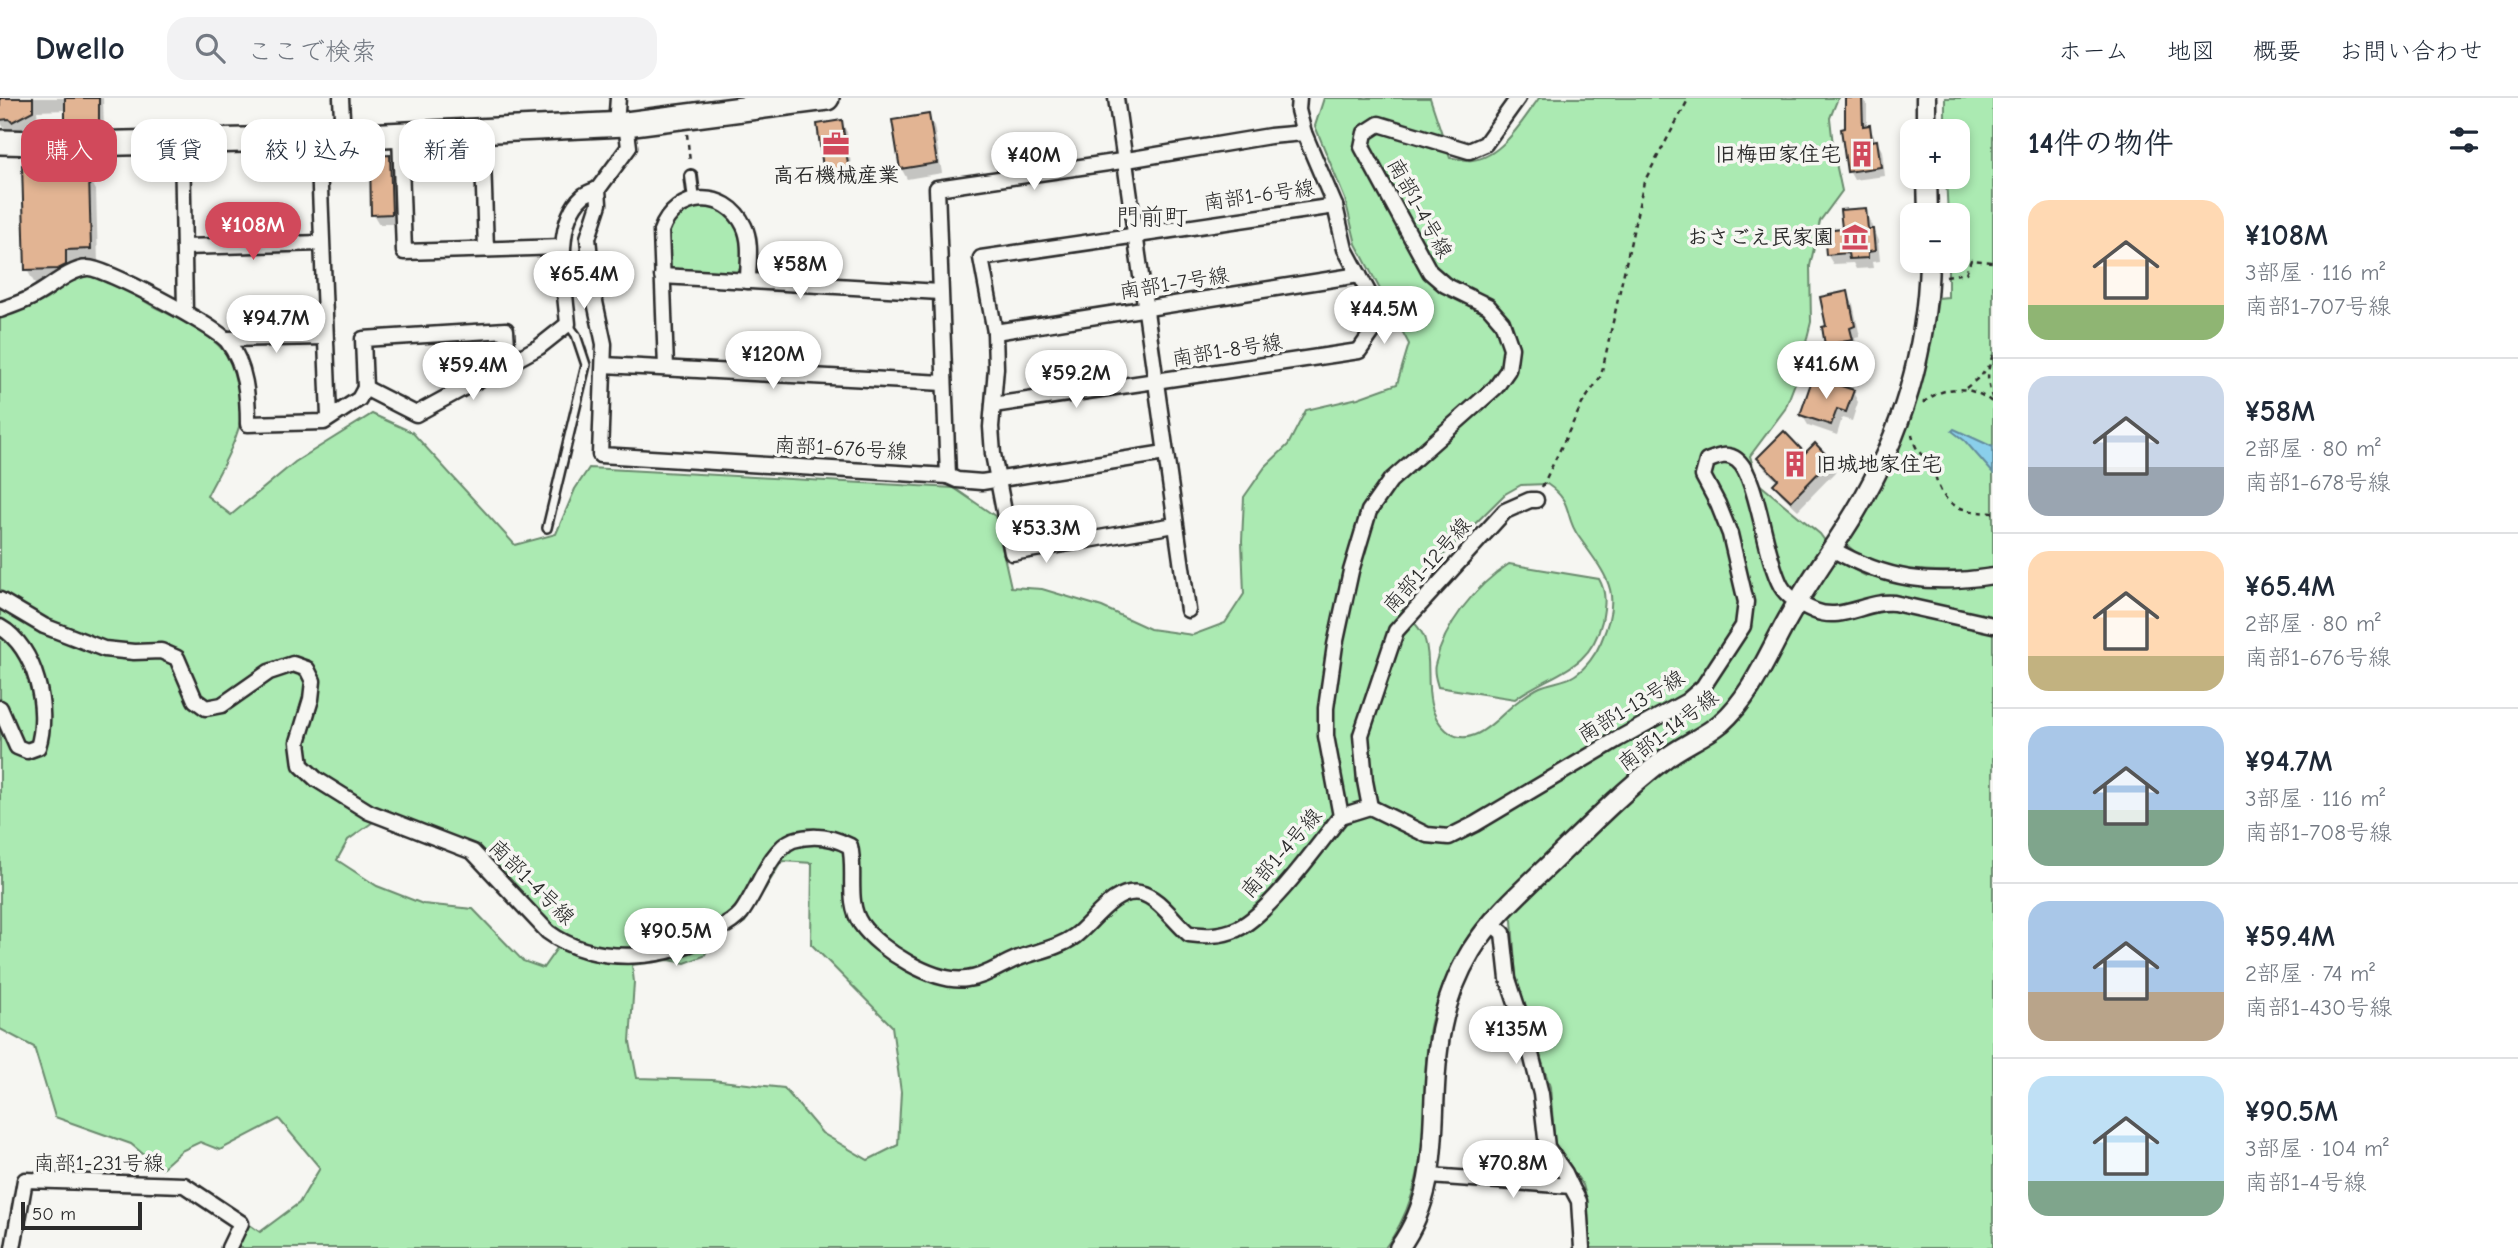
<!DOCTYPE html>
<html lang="ja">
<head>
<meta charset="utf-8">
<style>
  body { margin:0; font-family:"Comic Neue","Klee One",sans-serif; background:#f2f2f3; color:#1f2937; height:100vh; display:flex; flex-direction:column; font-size:26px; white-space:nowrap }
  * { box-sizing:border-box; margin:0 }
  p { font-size:23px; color:#747a83 }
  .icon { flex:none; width:38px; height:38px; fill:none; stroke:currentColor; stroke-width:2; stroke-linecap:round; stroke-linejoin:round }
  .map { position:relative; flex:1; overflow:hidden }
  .panel { display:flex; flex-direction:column; background:#fff; width:525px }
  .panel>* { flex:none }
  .top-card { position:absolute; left:21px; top:21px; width:665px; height:63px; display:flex; gap:14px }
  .fabs { position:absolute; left:1900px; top:21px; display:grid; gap:14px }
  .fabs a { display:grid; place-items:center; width:70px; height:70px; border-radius:14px; background:#fff; box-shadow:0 4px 10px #0003; font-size:35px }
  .scale { position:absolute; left:21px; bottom:18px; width:121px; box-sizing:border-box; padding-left:7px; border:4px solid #2b2b2b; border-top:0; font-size:19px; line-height:24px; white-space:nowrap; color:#2b2b2b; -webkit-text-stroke:5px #f6f6f2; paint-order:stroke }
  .price { position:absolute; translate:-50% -60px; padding:0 16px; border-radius:24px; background:#fff; color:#222; font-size:23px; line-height:46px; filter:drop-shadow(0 2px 4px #0008) }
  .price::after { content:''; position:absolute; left:50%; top:42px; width:21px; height:16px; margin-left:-10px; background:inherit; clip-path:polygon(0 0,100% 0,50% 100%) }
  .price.active { background:#d1495b; color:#fff }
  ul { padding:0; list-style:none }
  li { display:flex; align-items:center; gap:21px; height:175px; padding:0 35px }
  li+li { border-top:2px solid #e0e1e3 }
  li span { display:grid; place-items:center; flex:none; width:196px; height:140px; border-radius:21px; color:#555 }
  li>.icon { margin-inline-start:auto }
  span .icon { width:84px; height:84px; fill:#fffc; stroke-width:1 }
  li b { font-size:30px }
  h2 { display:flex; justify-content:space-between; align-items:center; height:84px; padding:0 35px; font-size:30px }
  .chip { padding:0 24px; border-radius:21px; background:#fff; box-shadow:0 4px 10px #0003; font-size:24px; line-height:63px }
  .chip.active { background:#d1495b; color:#fff }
  header { display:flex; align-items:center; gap:42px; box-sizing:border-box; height:98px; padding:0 35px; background:#fff; border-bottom:2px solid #e0e1e3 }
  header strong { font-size:33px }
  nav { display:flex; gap:38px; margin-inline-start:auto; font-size:24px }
  .search { width:490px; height:63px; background:#f2f2f3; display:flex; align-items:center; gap:18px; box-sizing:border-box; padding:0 24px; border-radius:21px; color:#747a83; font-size:26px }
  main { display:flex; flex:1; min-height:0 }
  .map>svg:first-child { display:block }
</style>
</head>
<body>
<header>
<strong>Dwello</strong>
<div class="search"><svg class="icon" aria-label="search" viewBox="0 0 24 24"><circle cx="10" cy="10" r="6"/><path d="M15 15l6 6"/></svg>ここで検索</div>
<nav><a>ホーム</a><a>地図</a><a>概要</a><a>お問い合わせ</a></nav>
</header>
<main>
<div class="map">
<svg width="1993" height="1150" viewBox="0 0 1993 1150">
  <rect width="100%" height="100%" fill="#f6f6f2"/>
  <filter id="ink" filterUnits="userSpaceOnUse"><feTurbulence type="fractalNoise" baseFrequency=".0143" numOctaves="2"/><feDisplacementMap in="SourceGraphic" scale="14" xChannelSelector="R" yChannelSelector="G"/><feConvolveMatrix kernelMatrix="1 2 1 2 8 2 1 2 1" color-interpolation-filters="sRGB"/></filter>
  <g filter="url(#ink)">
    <g fill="#abeab2" stroke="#6b8a6e" stroke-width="2" fill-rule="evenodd">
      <path d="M1324 0H1430L1450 60C1457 60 1465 63 1472 62 1501 60 1524 21 1539 0H1838L1830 20 1834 56 1842 93 1820 123 1810 168 1811 224 1797 280 1785 311 1750 358 1758 385 1820 436 1841 465 1866 478 1913 485 1993 482V1150H1590L1587 1102 1583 1087 1555 1048 1550 989 1516 882 1512 822 1495 806C1465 835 1444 877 1433 917 1427 935 1427 957 1425 976 1424 994 1426 1012 1424 1029 1421 1072 1411 1116 1385 1150H235L247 1125 260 1134 299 1105 320 1070 279 1021 220 1052 200 1044 181 1053 161 1071 131 1046 55 1019 34 949 0 931V220C14 215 31 210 45 202 58 194 70 181 86 178 109 174 134 198 153 208 198 231 240 246 241 304 241 314 241 326 237 335 230 357 217 378 207 398L231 417 295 364 372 316 412 334 515 447 556 436 575 391 589 370 954 390 995 418 1011 489 1042 491 1102 509 1150 531 1193 537 1225 525 1244 496 1242 443 1244 399 1265 369 1288 347 1306 312 1358 300 1397 286 1409 246 1356 146 1345 101 1315 28ZM1547 386C1575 405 1563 418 1579 439 1608 480 1623 494 1601 544 1596 556 1586 570 1575 577 1565 584 1551 584 1540 589 1531 593 1521 601 1513 607 1497 621 1470 654 1446 632 1419 608 1434 571 1425 542 1421 528 1404 516 1396 504L1505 396 1521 387ZM373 724 466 759 478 767 557 850 543 870 523 863 473 811 423 806 377 788 337 762 348 742ZM782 763 812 765 811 846 892 928 901 994 898 1047 868 1062 822 1035 784 990 712 982 637 980 630 944 634 884 632 867 669 862 685 865 704 858 712 845 745 824Z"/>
      <path d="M1945 0H1993V470C1965 475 1906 474 1878 466 1865 462 1855 455 1846 446 1898 366 1925 294 1938 200L1948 199V163H1958V117H1948L1946 79H1958V33H1945Z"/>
      <path d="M695 108C739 109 742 132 741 170L736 174 672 171 667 165C667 134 665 123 695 108Z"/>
      <path d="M1509 466 1599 481C1607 495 1605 508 1602 523 1590 574 1551 574 1515 601L1438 589C1436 582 1433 574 1435 567 1444 527 1475 488 1509 466Z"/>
    </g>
    <polygon fill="#8acfeb" stroke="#648d9e" stroke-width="2" points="1954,331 1993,349 1993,375 1965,343 1952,333"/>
    <g fill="#0003">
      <polygon points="0,0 103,0 104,33 73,33 67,23 67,12 37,13 38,23 19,34 16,31 5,32 0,23"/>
      <polygon points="1847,0 1863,0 1867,6 1867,29 1869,29 1882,53 1885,78 1854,82 1849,73"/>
      <polygon points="928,18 934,28 942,75 907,81 901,70"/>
      <polygon points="841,24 847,34 853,84 831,87 825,77 819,27"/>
      <polygon points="389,59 395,69 397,126 379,126 373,116"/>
      <polygon points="40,68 47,79 88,78 96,92 98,165 73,166 73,181 66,185 35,186 27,172"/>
      <polygon points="1865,112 1878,143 1880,163 1872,164 1873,170 1856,171 1853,165 1833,166 1827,156 1844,132"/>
      <polygon points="1847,195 1853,206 1860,239 1855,240 1857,252 1833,257 1827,247 1824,230 1828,230"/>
      <polygon points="1853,294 1858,304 1852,323 1842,320 1837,337 1808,327 1802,317"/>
      <polygon points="1815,348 1830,363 1836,373 1798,412 1781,396 1775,386 1778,384 1765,371 1759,361 1805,357"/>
    </g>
    <g fill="#e2b493" stroke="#2b2b2b" stroke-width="2">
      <polygon points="0,0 33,0 33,13 12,24 9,21 0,22"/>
      <polygon points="65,0 99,0 99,23 65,24"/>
      <polygon points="1845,0 1862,0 1863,28 1870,27 1872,43 1877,42 1881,69 1847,74 1841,31 1845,30"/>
      <polygon points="929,16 937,65 900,71 892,22"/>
      <polygon points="842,22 849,74 824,77 817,26"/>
      <polygon points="390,57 392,116 371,117 370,58"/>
      <polygon points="41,66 41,77 89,76 91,151 66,152 66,167 58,171 25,172 22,67"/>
      <polygon points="1866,110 1868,131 1873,131 1875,153 1868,154 1868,160 1849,161 1848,155 1826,157 1824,132 1842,130 1840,112"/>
      <polygon points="1848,193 1855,228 1850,230 1853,242 1825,247 1822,229 1826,228 1820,199"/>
      <polygon points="1813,279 1854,292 1846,314 1837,311 1831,327 1800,317"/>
      <polygon points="1784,333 1805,355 1815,345 1831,362 1791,403 1773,386 1778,381 1757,360"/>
    </g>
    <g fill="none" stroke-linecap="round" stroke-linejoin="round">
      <g stroke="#2b2b2b" stroke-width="12">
        <polyline id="service" points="547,430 586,267 576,237 568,226"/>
      </g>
      <g stroke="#2b2b2b" stroke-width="16">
        <polyline id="pedestrian" points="691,78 694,102"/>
      </g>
      <g stroke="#2b2b2b" stroke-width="19">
        <g id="minor">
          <polyline points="341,0 343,38"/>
          <polyline points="1116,0 1188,512"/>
          <polyline points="616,26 618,0"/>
          <polyline points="626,26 629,49 598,91 599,106 588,140 594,199 604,246 600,357 948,378 937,90 1115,64 1270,38 1304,35"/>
          <polyline points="482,32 486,151"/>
          <polyline points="400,36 404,154 562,149"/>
          <polyline points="318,40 329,319"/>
          <polyline points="182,43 185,214"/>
          <polyline points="184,149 321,145"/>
          <polyline points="662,178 940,194"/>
          <path d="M0 212C10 208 21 205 30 200 48 192 67 172 87 170 103 168 218 230 228 244 246 268 248 298 248 326L324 324 359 301 365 290"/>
          <polyline points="995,234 1359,177"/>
          <polyline points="226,241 325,239"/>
          <polyline points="604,267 944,285"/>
          <path d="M666 270 661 133C675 93 726 90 744 128 752 144 748 166 748 183"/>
          <path d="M365 290 416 316 539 249 568 226C565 190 552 125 583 98 586 95 593 93 598 91"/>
          <polyline points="365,290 363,241 506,232 508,265"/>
          <polyline points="993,307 1359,253 1382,220 1345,151 1335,108 1304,35 1298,12 1299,0"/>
          <polyline points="948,378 957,382 982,384 1165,355"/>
          <polyline points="1175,427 1012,455 993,356 991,329 996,270 995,234 981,160 1335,108"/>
          <path d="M1832 451C1886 482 1932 488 1993 478"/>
          <path d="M0 502 44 528 104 551 134 554 161 553 177 560 195 602 206 610 222 607 269 574 293 566 307 571 313 583 311 601 298 644 301 667 316 681 369 714 473 754 548 834C595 869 672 863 719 831 727 827 735 822 741 815 756 796 770 751 793 742 813 736 833 739 850 748 856 772 846 805 861 826 879 852 935 886 967 881 985 879 999 868 1016 861 1036 853 1057 851 1075 838 1093 825 1113 790 1140 795 1159 799 1174 824 1189 836 1206 838 1221 838 1237 831 1269 816 1318 747 1341 718"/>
          <path d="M0 529C36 549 50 612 38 649L27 653 17 649 0 610"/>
          <polyline points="1370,709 1365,683 1361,637 1396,533 1505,413 1530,402 1536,402"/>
          <path d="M1341 718 1370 709 1427 737 1449 739 1475 726 1618 641 1687 603 1703 589 1743 528 1746 504 1730 436 1718 406 1703 378 1707 363C1717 359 1727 354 1737 362 1758 378 1764 457 1781 488 1788 500 1803 508 1815 513 1842 524 1867 502 1894 505L1993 527"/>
          <polyline points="1341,718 1326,638 1326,610 1335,547 1351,473 1369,413 1390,383 1496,289 1508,272 1511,250 1502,224 1488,208 1445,187 1430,174 1362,49 1365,35 1379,26 1469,53 1485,46 1518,0"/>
          <polyline points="1491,825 1503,835 1508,881 1526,936 1541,996 1547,1049 1565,1075 1571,1088"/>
          <polyline points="1430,1078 1571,1088 1579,1103 1582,1150"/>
          <polyline points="13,1150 25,1082 184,1087 241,1125 229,1150"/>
        </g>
      </g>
      <g stroke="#2b2b2b" stroke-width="23">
        <g id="tertiary">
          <polyline points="1926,0 1926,33"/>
          <polyline points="1927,79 1928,117"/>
          <path d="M1399 1150C1443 1089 1429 1021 1438 952 1442 917 1453 883 1471 853 1492 819 1522 793 1550 766 1586 731 1622 694 1662 663 1680 648 1703 640 1721 625 1753 597 1769 553 1790 517 1810 481 1835 448 1856 413 1902 336 1927 253 1929 163"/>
        </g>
      </g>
      <g stroke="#2b2b2b" stroke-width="28">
        <polyline id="primary" points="0,44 85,46 318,40 626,26 827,0"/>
      </g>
      <g stroke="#2b2b2b" stroke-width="2.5" stroke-dasharray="5 5" stroke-linecap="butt">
        <polyline points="687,36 690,64"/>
        <polyline points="1946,178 1966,175 1971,162 1993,164"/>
        <path d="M1993 257C1986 273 1987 286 1993 302"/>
        <polyline points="1966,290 1982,277 1988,268"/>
        <path d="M1923 305C1945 286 1972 287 1993 305"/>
        <path d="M1912 336C1915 355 1923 355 1931 369 1936 376 1936 384 1940 391 1949 412 1972 414 1993 415"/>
        <polyline points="1542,389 1582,306 1601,278 1644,84 1689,0"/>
      </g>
      <use href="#service" stroke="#f6f6f2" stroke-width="7"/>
      <use href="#pedestrian" stroke="#f6f6f2" stroke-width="10"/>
      <use href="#minor" stroke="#f6f6f2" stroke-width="14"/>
      <use href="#tertiary" stroke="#f6f6f2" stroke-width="18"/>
      <use href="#primary" stroke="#f6f6f2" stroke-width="23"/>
      <polyline stroke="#2b2b2b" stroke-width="2.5" stroke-dasharray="5 5" stroke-linecap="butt" points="1914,109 1944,109"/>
    </g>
  </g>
  <defs>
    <g id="office-bare" transform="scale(2.1)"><path d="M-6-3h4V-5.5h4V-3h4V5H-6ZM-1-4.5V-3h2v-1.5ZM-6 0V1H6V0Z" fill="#d1495b" stroke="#f6f6f2" stroke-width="2.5" paint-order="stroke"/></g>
    <g id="building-bare" transform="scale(2.1)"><path d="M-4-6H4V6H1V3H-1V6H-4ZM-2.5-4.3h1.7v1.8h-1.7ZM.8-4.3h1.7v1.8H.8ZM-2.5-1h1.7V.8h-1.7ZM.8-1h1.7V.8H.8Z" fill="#d1495b" stroke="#f6f6f2" stroke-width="2.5" paint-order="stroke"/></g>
    <g id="museum-bare" transform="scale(2.1)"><path d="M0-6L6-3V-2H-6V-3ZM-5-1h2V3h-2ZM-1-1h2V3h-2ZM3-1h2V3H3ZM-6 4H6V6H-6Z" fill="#d1495b" stroke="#f6f6f2" stroke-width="2.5" paint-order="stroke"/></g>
  </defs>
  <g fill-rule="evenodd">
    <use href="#office-bare" x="836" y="46"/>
    <use href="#building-bare" x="1862" y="56"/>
    <use href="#museum-bare" x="1855" y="139"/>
    <use href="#building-bare" x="1795" y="366"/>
  </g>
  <g text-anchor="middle" stroke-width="7" stroke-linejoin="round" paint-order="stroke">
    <g font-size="21" font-weight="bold" fill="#2b2b2b" stroke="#f6f6f2" text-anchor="end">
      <text x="1841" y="63">旧梅田家住宅</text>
      <text x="836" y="84" text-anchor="middle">高石機械産業</text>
      <text x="1834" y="146">おさごえ民家園</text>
      <text x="1816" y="373" text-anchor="start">旧城地家住宅</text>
    </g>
    <g font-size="21" fill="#2b2b2b" stroke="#f6f6f2">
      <text transform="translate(1259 97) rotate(-8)" y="7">南部1-6号線</text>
      <text transform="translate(1420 110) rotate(61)" y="7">南部1-4号線</text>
      <text transform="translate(1174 185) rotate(-9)" y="7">南部1-7号線</text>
      <text transform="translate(1227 252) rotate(-9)" y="7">南部1-8号線</text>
      <text transform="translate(841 350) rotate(3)" y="7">南部1-676号線</text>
      <text transform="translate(1427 467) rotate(-48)" y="7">南部1-12号線</text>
      <text transform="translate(1631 608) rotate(-31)" y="7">南部1-13号線</text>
      <text transform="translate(1668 632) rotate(-37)" y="7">南部1-14号線</text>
      <text transform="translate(1281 755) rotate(-49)" y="7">南部1-4号線</text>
      <text transform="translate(532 784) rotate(45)" y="7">南部1-4号線</text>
      <text x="99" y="1072">南部1-231号線</text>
    </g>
    <g font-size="24" fill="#2b2b2b" stroke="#f6f6f2">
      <text x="1152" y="127">門前町</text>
    </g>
  </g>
</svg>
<div class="fabs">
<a>+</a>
<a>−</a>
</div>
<div class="scale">50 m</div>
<b class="price" style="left:1034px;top:94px">¥40M</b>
<b class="price active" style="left:253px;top:164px">¥108M</b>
<b class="price" style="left:800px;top:203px">¥58M</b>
<b class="price" style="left:584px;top:213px">¥65.4M</b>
<b class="price" style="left:1384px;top:248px">¥44.5M</b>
<b class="price" style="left:276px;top:257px">¥94.7M</b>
<b class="price" style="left:773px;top:293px">¥120M</b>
<b class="price" style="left:1826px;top:303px">¥41.6M</b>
<b class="price" style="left:473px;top:304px">¥59.4M</b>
<b class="price" style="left:1076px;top:312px">¥59.2M</b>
<b class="price" style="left:1046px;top:467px">¥53.3M</b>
<b class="price" style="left:676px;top:870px">¥90.5M</b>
<b class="price" style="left:1516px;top:968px">¥135M</b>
<b class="price" style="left:1513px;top:1102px">¥70.8M</b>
<div class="top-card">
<a class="chip active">購入</a>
<a class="chip">賃貸</a>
<a class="chip">絞り込み</a>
<a class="chip">新着</a>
</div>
</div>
<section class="panel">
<h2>14件の物件<svg class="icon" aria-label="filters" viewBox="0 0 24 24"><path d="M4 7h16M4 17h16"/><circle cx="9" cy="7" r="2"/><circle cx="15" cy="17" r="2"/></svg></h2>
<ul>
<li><span style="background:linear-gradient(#ffd9b3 75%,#8fb573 0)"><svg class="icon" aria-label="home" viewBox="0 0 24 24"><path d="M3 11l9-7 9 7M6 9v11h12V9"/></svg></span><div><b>¥108M</b><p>3部屋 · 116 m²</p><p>南部1-707号線</p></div></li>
<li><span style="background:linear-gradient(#c9d6e8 65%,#9aa5b1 0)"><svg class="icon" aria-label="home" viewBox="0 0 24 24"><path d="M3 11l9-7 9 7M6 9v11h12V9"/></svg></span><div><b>¥58M</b><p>2部屋 · 80 m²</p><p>南部1-678号線</p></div></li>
<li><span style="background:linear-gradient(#ffd9b3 75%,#c2b280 0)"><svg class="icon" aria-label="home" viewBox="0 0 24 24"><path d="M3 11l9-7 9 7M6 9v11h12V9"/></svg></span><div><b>¥65.4M</b><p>2部屋 · 80 m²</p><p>南部1-676号線</p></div></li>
<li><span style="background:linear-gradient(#a9c7e8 60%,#7fa58c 0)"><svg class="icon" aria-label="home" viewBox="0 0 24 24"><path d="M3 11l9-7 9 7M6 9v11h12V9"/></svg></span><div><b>¥94.7M</b><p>3部屋 · 116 m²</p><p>南部1-708号線</p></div></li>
<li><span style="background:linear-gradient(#a9c7e8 65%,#b9a48a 0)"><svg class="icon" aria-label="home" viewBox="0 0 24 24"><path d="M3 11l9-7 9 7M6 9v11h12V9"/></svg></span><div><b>¥59.4M</b><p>2部屋 · 74 m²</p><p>南部1-430号線</p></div></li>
<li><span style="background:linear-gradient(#bfe0f5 75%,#7fa58c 0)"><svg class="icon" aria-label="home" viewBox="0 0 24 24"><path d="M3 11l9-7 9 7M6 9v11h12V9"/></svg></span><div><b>¥90.5M</b><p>3部屋 · 104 m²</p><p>南部1-4号線</p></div></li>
</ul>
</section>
</main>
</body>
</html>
